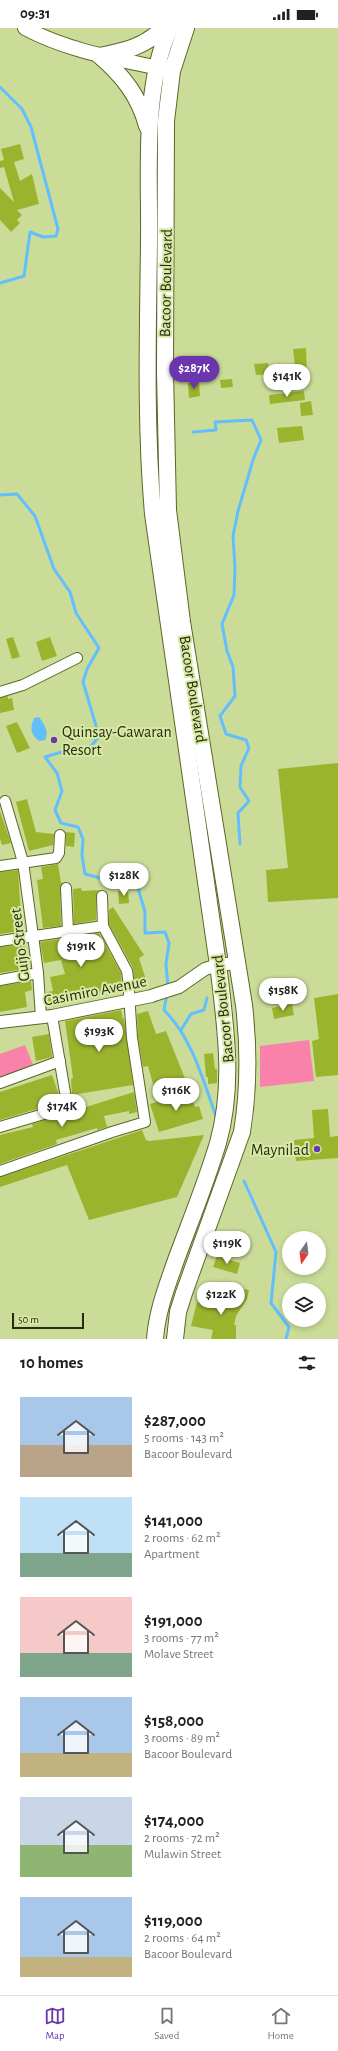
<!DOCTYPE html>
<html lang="en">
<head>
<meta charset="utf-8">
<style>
  body { margin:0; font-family:"Alegreya Sans",sans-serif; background:#f6f6f6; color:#202124; height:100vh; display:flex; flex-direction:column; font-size:15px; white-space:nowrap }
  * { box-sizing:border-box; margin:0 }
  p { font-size:13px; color:#757577 }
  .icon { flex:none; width:22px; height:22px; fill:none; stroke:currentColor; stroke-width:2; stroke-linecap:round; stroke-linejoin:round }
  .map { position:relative; height:1311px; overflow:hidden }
  .sheet { display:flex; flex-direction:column; background:#fff; flex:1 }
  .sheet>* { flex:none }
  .needle { width:26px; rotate:194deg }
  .buttons { position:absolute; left:282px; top:1203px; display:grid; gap:8px }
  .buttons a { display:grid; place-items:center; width:44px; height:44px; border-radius:50%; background:#fff; box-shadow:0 2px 6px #0003; font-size:20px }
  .scale { position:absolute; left:12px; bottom:10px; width:72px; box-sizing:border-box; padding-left:4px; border:2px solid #272d12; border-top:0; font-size:11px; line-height:14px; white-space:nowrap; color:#272d12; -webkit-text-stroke:3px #d8e9a5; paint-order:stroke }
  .price { position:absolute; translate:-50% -34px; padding:0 9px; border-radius:14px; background:#fff; color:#222; font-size:13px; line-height:26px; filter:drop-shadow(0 1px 2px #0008) }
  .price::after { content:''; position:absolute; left:50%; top:24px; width:12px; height:9px; margin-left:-6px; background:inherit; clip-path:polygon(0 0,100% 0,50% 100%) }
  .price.selected { background:#6b36ad; color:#fff }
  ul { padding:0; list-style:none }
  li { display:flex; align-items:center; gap:12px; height:100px; padding:0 20px }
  li span { display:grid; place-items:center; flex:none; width:112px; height:80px; border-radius:0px; color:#555 }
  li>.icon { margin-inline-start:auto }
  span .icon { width:48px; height:48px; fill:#fffc; stroke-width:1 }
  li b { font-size:17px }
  h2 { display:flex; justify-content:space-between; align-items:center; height:48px; padding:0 20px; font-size:17px }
  .status { display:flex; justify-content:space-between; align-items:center; height:28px; padding:0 20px; background:#fff; direction:ltr }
  .status svg { height:11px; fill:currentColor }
  .menu { display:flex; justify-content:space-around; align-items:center; height:56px; border-top:1px solid #e0e0e0; background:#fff; font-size:11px; color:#757577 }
  .menu a { display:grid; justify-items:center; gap:2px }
  .menu .selected { color:#6b36ad }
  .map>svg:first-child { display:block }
</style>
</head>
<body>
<div class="status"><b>09:31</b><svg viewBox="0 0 49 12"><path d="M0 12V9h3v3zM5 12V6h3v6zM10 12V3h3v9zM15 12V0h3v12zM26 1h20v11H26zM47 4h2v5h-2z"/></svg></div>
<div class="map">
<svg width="338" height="1311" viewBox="0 0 338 1311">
  <rect width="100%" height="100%" fill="#cbdc98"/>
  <g fill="#fa82aa">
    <polygon points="309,1012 314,1053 260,1059 260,1018"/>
    <polygon points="25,1017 33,1037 0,1049 0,1026"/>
  </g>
  <path fill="#62bffd" d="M39 689C45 697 49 703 45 712L39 713C30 706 30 700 34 690Z"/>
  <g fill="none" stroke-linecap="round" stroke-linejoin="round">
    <g stroke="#62bffd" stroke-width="3">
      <polyline points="0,59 22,81 31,99 58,201 56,208 43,209 30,204 24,248 0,255"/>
      <polyline points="193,404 216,402 215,394 252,392 261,412 253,432 238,483 233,508 235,540 234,567 222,596 227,623 233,639 235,668 220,688 226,706 246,712 249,720 241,738 240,759 249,773 238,785 240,816"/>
      <polyline points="0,467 17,466 35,488 54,541 70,564 76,585 99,620 87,641 83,654 99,708 89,721 65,723 45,729 57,745 62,763 55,782 61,795 78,799 83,811 82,827 85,846 138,860 145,884 145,905 165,904 169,915 166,936 168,959"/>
      <path d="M167 966 164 982C193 1011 203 1053 217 1091"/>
      <polyline points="181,1002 191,986 204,982 207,970"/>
      <polyline points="244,1153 276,1224 271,1275 289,1299 286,1311"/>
    </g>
  </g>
  <g fill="#9bb42e">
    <polygon points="20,116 24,131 14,134 20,153 32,146 39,176 17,182 22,187 17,192 20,195 11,204 0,192 0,160 14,174 4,139 0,140 0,133 4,132 1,121"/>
    <polygon points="306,320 307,347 287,350 286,339 295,338 293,321"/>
    <polygon points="268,335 270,346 256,347 254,336"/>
    <polygon points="232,351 233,359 221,360 220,352"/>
    <polygon points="199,354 200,368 189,370 188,355"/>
    <polygon points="304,363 305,372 270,376 269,367"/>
    <polygon points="311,373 313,387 301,388 300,375"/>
    <polygon points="302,398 304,412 279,415 277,400"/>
    <polygon points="13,609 20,629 12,631 6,611"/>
    <polygon points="50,609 57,628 42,633 36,614"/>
    <polygon points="8,668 8,671 12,670 14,682 0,685 0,670"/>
    <polygon points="17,694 30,720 17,725 6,698"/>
    <polygon points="338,735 338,870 268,874 266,842 288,840 278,741"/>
    <polygon points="27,771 36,804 54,806 53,817 29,823 16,774"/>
    <polygon points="0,783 11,815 2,817 0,811"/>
    <polygon points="66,804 75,805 74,819 66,818"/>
    <polygon points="58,836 61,855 63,854 60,860 61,898 43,900 37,852 43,851 41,839"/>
    <polygon points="18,842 22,903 0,906 0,844"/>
    <polygon points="81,860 82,863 99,862 96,868 96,892 74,896 73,861"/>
    <polygon points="128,862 129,875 119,876 118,863"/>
    <polygon points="113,879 144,927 139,930 147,955 135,959 133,940 109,896 109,882"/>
    <polygon points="99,905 121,945 122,962 49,976 47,964 53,963 50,949 65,946 61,932 44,935 40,914"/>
    <polygon points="25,916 28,938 22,939 23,941 0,945 0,919"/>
    <polygon points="31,953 32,962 25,964 27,979 0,984 0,958"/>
    <polygon points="338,966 338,1047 316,1049 312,1013 319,1011 314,970"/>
    <polygon points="292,976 294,987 274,991 272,980"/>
    <polygon points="121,982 123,991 124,990 133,1057 72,1067 71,1051 73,1050 65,993"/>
    <polygon points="148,983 156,1006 166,1003 190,1063 155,1063 148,1038 143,1039 138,1009 137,986"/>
    <polygon points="49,1006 52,1029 36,1033 32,1009"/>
    <polygon points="213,1025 215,1041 217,1041 217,1055 208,1056 208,1049 206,1049 204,1026"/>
    <polygon points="52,1047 58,1064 60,1074 0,1092 0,1064"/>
    <polygon points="134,1064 137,1084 129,1086 129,1083 104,1088 107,1099 97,1102 97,1100 56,1112 57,1116 0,1136 0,1107 33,1099 32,1096"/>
    <polygon points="190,1064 195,1079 199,1078 203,1091 159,1104 150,1076"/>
    <polygon points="328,1081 330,1109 338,1108 338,1130 296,1133 294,1112 314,1110 312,1082"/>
    <polygon points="142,1102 146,1112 149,1113 204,1107 177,1169 89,1192 67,1137 0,1159 0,1149"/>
    <polygon points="217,1228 240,1235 237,1246 213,1239"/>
    <polygon points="232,1259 249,1262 247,1271 236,1288 234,1297 236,1297 236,1311 211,1311 213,1302 191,1298 197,1274 227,1280"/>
  </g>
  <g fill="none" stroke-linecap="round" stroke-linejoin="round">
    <g stroke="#596726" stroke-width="12">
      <g id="minor">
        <polyline points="0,664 23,657 77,630"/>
        <polyline points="5,773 23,834 38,945 41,989"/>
        <polyline points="0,838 56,830 59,825 60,807"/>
        <polyline points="66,860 68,903"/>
        <polyline points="0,913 103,898"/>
        <polyline points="0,952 38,945"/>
        <polyline points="0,1055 60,1033"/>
        <polyline points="0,1099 64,1080 67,1076 52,988"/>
        <polyline points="0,1143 112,1104 145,1094 132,1010 128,950 127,943 103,898 102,868"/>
      </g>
    </g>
    <g stroke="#596726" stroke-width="14">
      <g id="tertiary">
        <polyline points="154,967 179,959 205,941 218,937 236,935"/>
        <polyline points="0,994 52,988 152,968"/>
      </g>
    </g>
    <g stroke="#596726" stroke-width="16">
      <path id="secondary" d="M25 0C70 24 119 31 168 42"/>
    </g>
    <g stroke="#596726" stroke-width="18">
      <g id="primary">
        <path d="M100 28C123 48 139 68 147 98"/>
        <path d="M100 28C124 23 145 19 163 0"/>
        <path d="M155 1311C157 1283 167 1258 176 1232 190 1194 206 1155 218 1115 234 1058 226 1002 219 944L153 486C145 395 148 303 149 213 150 148 142 59 170 0"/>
        <path d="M175 1311 178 1284 184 1265 242 1104C249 1061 249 1021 244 977L182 594 168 482 165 344 166 93 172 43 186 0"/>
      </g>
    </g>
    <use href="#minor" stroke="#fff" stroke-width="10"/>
    <use href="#tertiary" stroke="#fff" stroke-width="12"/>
    <use href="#secondary" stroke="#fff" stroke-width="14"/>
    <use href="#primary" stroke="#fff" stroke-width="16"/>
  </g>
  <g fill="#6b36ad" stroke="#d8e9a5" stroke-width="1.5">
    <circle cx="54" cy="712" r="4"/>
    <circle cx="317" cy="1121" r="4"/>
  </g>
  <g text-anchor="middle" stroke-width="4" stroke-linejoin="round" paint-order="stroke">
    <g font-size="16" fill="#272d12" stroke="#d8e9a5">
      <text transform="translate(165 255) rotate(-89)" y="6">Bacoor Boulevard</text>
      <text transform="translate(194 661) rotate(81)" y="6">Bacoor Boulevard</text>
      <text transform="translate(19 917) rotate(-97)" y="6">Guijo Street</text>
      <text transform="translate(95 962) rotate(-11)" y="6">Casimiro Avenue</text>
      <text transform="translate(222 981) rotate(-96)" y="6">Bacoor Boulevard</text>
    </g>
    <g font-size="16" fill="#272d12" stroke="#d8e9a5" text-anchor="start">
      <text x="62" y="709">Quinsay-Gawaran<tspan x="62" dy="18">Resort</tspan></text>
      <text x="309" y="1127" text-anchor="end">Maynilad</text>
    </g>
  </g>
</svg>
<div class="buttons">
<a><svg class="needle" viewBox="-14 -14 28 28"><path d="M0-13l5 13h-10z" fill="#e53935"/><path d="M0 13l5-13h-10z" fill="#757577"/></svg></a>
<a><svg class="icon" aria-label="layers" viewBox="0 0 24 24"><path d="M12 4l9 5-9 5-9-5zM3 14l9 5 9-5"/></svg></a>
</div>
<div class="scale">50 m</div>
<b class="price selected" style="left:194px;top:362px">$287K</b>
<b class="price" style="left:287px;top:370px">$141K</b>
<b class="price" style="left:124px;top:869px">$128K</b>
<b class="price" style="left:81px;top:940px">$191K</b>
<b class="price" style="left:283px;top:984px">$158K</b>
<b class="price" style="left:99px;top:1025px">$193K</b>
<b class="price" style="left:176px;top:1084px">$116K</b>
<b class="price" style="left:62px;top:1100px">$174K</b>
<b class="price" style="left:227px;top:1237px">$119K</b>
<b class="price" style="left:221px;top:1288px">$122K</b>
</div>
<section class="sheet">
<h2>10 homes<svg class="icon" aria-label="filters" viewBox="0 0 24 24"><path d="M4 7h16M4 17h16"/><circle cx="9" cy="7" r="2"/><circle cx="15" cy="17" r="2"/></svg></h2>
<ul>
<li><span style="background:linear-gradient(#a9c7e8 60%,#b9a48a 0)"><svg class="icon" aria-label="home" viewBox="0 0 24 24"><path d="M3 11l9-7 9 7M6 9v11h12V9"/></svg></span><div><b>$287,000</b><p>5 rooms · 143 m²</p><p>Bacoor Boulevard</p></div></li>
<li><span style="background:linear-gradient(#bfe0f5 70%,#7fa58c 0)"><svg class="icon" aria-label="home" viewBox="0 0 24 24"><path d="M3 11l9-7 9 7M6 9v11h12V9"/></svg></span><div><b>$141,000</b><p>2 rooms · 62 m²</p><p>Apartment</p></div></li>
<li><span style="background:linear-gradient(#f6c9c9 70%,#7fa58c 0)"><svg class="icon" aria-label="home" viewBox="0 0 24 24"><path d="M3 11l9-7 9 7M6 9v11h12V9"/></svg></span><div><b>$191,000</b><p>3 rooms · 77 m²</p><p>Molave Street</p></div></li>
<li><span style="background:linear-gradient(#a9c7e8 70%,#c2b280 0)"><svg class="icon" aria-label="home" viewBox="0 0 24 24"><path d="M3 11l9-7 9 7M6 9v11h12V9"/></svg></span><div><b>$158,000</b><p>3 rooms · 89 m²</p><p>Bacoor Boulevard</p></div></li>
<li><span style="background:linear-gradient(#c9d6e8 60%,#8fb573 0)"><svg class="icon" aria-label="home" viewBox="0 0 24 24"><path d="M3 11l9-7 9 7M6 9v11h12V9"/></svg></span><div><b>$174,000</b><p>2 rooms · 72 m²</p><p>Mulawin Street</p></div></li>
<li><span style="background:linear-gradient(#a9c7e8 75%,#c2b280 0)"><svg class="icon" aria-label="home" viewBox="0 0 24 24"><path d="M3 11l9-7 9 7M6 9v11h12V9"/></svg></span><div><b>$119,000</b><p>2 rooms · 64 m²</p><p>Bacoor Boulevard</p></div></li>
</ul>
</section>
<nav class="menu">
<a class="selected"><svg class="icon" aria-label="map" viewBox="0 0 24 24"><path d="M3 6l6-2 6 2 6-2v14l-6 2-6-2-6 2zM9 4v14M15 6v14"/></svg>Map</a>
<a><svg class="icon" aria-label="saved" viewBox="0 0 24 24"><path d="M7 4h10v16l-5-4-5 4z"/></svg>Saved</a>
<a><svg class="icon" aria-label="home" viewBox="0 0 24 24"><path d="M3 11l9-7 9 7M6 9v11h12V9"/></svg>Home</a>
</nav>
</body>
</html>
